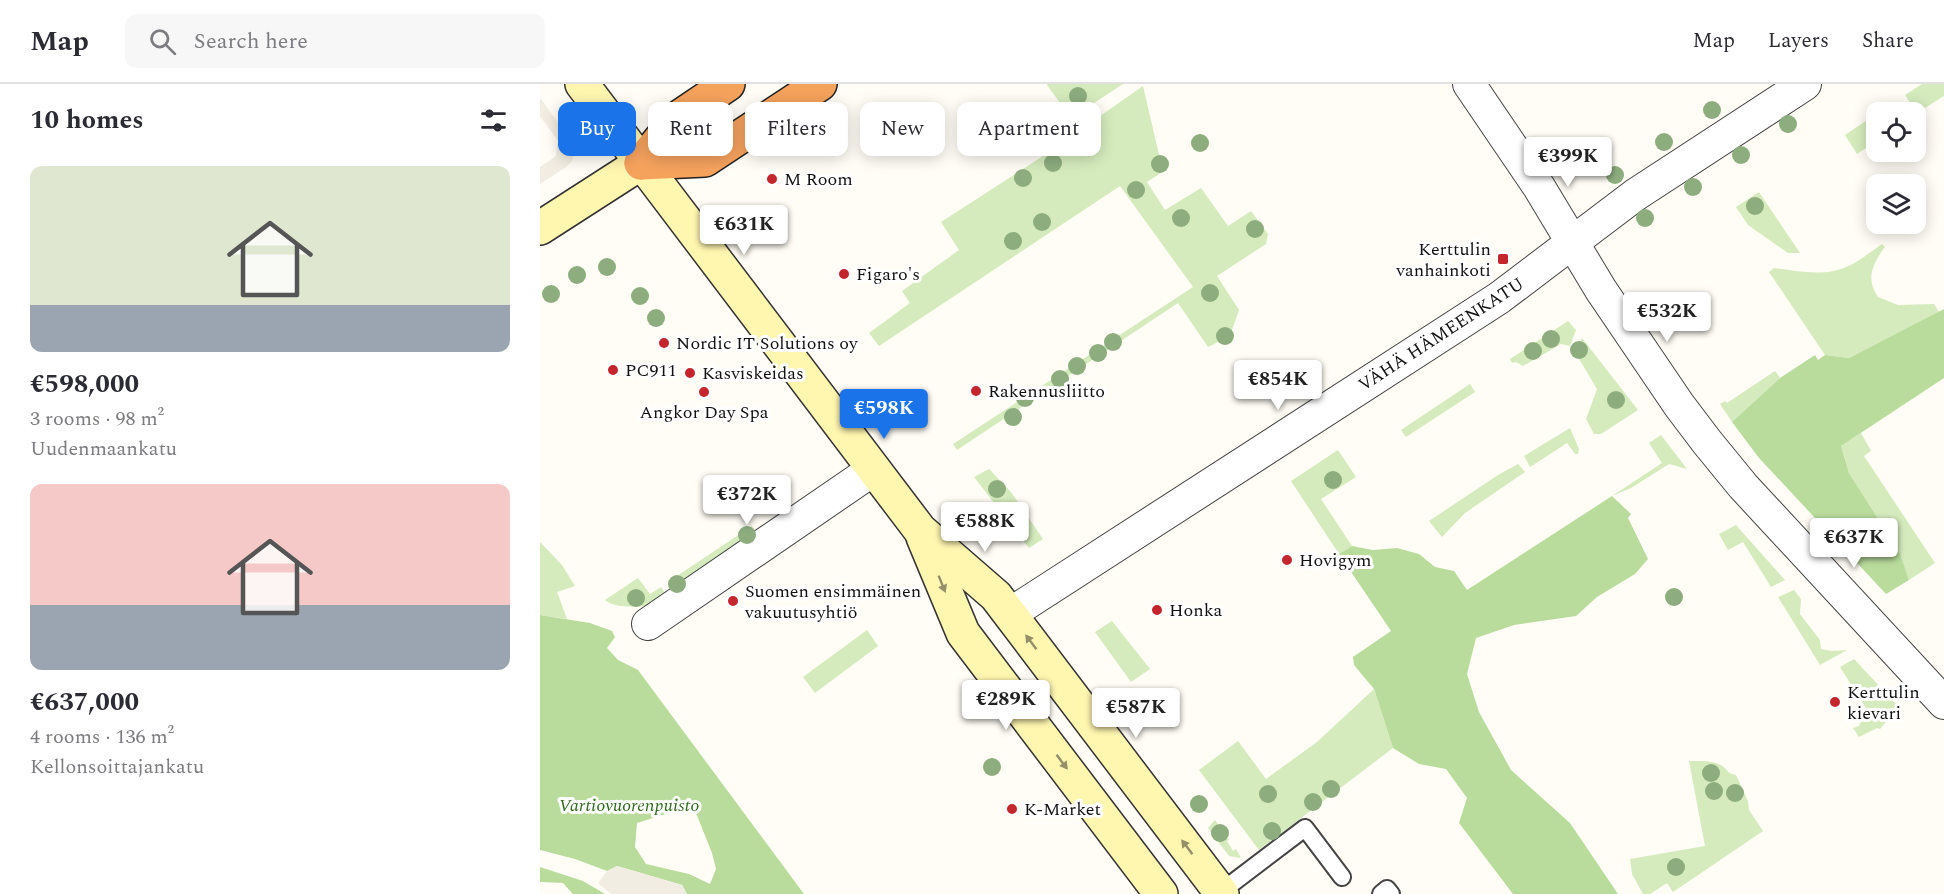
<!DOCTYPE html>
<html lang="en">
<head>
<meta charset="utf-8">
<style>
  body { margin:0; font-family:Spectral,serif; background:#f7f7f7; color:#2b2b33; height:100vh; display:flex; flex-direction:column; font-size:22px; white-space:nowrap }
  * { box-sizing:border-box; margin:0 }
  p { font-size:20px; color:#7c7c81 }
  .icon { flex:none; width:33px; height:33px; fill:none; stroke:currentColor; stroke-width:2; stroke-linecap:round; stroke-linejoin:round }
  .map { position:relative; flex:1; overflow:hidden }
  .side { display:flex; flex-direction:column; background:#fff; width:540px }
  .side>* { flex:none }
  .hud { position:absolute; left:18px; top:18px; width:570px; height:54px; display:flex; gap:12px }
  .fabs { position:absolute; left:1326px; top:18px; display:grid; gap:12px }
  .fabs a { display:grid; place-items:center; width:60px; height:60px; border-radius:12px; background:#fff; box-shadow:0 3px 15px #0003; font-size:30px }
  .price { position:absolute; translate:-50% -51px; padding:0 14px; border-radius:6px; background:#fff; color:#222; font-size:20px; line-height:39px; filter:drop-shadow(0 2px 3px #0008) }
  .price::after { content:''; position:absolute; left:50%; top:36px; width:18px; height:14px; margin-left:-9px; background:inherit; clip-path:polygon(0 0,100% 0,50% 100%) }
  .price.active { background:#1a73e8; color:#fff }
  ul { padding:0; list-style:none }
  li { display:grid; align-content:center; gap:12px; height:318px; padding:0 30px }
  li span { display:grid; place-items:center; height:186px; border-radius:12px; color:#555 }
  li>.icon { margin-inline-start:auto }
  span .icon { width:108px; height:108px; fill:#fffc; stroke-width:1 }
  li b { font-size:26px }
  h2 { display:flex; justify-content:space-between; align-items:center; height:72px; padding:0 30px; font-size:26px }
  .chip { padding:0 21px; border-radius:12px; background:#fff; box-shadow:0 3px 15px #0003; font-size:21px; line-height:54px }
  .chip.active { background:#1a73e8; color:#fff }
  header { display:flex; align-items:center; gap:36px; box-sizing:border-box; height:84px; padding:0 30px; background:#fff; border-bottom:2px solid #e1e1e2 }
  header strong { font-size:28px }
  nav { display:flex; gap:33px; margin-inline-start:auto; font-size:21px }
  .search { width:420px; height:54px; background:#f7f7f7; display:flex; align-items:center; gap:15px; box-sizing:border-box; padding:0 21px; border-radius:12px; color:#7c7c81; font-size:22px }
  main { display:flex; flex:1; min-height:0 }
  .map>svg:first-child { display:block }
</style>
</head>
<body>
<header>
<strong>Map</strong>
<div class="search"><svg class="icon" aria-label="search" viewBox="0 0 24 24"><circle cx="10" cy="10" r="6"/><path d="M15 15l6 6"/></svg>Search here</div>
<nav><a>Map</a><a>Layers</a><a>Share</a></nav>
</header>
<main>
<section class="side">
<h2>10 homes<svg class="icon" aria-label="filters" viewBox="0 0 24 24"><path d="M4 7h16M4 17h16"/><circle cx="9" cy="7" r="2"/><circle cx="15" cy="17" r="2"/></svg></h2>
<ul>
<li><span style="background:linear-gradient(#dfe7d0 75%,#9aa5b1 0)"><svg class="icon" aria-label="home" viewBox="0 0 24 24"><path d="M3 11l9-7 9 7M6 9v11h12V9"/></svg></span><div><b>€598,000</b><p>3 rooms · 98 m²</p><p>Uudenmaankatu</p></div></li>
<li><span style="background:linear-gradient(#f6c9c9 65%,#9aa5b1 0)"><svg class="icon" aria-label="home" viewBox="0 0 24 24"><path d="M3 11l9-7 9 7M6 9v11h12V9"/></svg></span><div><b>€637,000</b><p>4 rooms · 136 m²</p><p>Kellonsoittajankatu</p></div></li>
</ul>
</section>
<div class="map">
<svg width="1404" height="810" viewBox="0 0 1404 810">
  <rect width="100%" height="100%" fill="#fffdf5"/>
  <g fill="#d5ebbd">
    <polygon points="508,0 583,0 531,34 507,1"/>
    <polygon points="1382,0 1404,0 1404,12 1377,29 1365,11"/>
    <polygon points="603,2 620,75 627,85 607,98 625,126 661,104 688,142 711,127 728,150 726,160 677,192 699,226 690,252 668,263 638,219 417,366 413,360 653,203 580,102 339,262 329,249 370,219 362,207 419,166 401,138 503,72"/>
    <polygon points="1336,30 1336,57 1317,70 1305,51"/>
    <polygon points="1219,108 1260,169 1248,169 1208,141 1196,123"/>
    <path d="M1342 160 1345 163C1333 179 1325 195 1338 213L1358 221 1394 220 1399 228 1309 274 1285 271 1229 188 1234 184C1256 187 1285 193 1306 183 1319 178 1330 168 1342 160Z"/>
    <polygon points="1028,237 1036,246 1030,262 1021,260 983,282 976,278 972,279 970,275"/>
    <polygon points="1042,254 1098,326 1061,350 1054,350 1046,335 1057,305 1035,268"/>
    <polygon points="1235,287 1240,294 1192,338 1180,320 1185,317 1187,319"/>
    <polygon points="930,300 935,308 866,353 861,346"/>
    <polygon points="1030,344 1039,365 1038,370 1035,370 1027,359 990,383 984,372"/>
    <polygon points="1321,349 1331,367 1324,372 1395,479 1369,496 1359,470 1309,389 1301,362"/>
    <polygon points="1121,351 1147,385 1129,380 1091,404 1072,412 1122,379 1109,359"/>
    <polygon points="798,366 816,393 781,415 812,462 799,470 751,397"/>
    <polygon points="978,380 985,388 925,429 902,453 889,437 958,391"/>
    <polygon points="449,385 471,408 503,455 489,464 434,393"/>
    <polygon points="1196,441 1245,496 1231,503 1203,458 1188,466 1179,450"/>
    <polygon points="212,442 222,456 138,512 128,498"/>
    <polygon points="0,458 22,481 35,502 17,508 27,535 0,531"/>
    <path d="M98 494 110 510 121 503 131 518C115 522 77 527 65 516Z"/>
    <polygon points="1254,506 1261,515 1260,530 1280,556 1281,565 1292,567 1307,566 1280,581 1238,513"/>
    <polygon points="572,537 610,585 591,598 555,548"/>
    <polygon points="327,546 338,562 275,609 263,593"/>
    <polygon points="1314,575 1356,620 1355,627 1340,645 1337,644 1319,653 1313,644 1319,642 1327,626 1300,583"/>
    <polygon points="834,605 853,664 719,766 659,686 698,657 726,695 777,658"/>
    <path d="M1149 677C1163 677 1180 675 1189 689L1196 691 1208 717 1209 726 1223 747 1133 808 1127 799 1110 810H1103L1092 790 1090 775 1165 762Z"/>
    <polygon points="675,736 689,756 687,757 693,767 696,765 701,774 689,772 668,744"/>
  </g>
  <g fill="#b9dc9c" fill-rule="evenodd">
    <polygon points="1404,225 1404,294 1301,362 1309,389 1360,470 1369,496 1346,510 1219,374 1192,338 1240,294 1275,271 1278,276 1285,271 1309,274"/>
    <polygon points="1072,412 1091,430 1088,434 1108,475 1095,490 1057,513 1036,532 974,541 936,554 927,590 939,628 971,686 1030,739 1078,810 973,810 919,739 927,714 906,685 879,680 853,664 834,605 814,581 813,573 851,547 799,470 812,462 833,466 857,464 879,470 895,483 914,487 927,506"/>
    <path d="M0 531 50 539 72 547 75 553 67 564 78 576 98 586 264 810H147L142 801 77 782 67 787 35 775 0 766ZM129 729H156L172 769 176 785 170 800 149 790 106 780 95 763 97 739Z"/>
    <polygon points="0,783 43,797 65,810 33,810 23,799 0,798"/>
  </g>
  <g fill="#f1ede2">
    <polygon points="0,14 30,54 35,68 32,77 26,83 0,100 0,83 16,72 17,60 19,58 0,32"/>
    <polygon points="77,782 142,801 147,810 71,810 58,799 67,787"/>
  </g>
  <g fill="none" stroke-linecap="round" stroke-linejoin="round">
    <g stroke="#444" stroke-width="20">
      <g id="lane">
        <polyline points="678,810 765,744 802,793"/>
        <polyline points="841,810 847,805 851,810"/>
      </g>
    </g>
    <g stroke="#444" stroke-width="34">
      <g id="street">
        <polyline points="929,0 999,103 1061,206 1139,321 1167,358 1203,402 1404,619"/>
        <polyline points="470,530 959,214 1095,111 1265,0"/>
        <polyline points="108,540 334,385"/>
      </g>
    </g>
    <g stroke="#333" stroke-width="36">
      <g id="secondary">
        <polyline points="42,0 380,446 456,512 682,810"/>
        <polyline points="0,144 101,79"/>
        <polyline points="383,453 423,549 621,810"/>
      </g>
    </g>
    <g stroke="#222" stroke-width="36">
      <g id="highway">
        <polyline points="101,79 165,76 280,0"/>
        <polyline points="101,79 138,34 188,0"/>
      </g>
    </g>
    <use href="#lane" stroke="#fff" stroke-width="16"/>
    <use href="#street" stroke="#fff" stroke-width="32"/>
    <use href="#secondary" stroke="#fff6b0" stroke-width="33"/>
    <use href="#highway" stroke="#f5a25d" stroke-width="33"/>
  </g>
  <g fill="#8dad7f">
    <circle cx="538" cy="12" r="9"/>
    <circle cx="1172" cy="26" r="9"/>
    <circle cx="1248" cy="40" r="9"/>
    <circle cx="1124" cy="58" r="9"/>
    <circle cx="660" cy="59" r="9"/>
    <circle cx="1201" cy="71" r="9"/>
    <circle cx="513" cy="79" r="9"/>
    <circle cx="620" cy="80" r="9"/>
    <circle cx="1075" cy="91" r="9"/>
    <circle cx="483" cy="94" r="9"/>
    <circle cx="1153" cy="103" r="9"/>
    <circle cx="596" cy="106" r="9"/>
    <circle cx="1215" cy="122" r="9"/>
    <circle cx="641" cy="134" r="9"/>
    <circle cx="1105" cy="134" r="9"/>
    <circle cx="502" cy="138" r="9"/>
    <circle cx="715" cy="145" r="9"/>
    <circle cx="473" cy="157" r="9"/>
    <circle cx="67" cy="183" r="9"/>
    <circle cx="37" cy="191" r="9"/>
    <circle cx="670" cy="209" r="9"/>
    <circle cx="11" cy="210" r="9"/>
    <circle cx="100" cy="212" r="9"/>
    <circle cx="116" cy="234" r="9"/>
    <circle cx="685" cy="252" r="9"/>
    <circle cx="1011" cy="255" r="9"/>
    <circle cx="573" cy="258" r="9"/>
    <circle cx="1039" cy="266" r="9"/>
    <circle cx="993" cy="267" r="9"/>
    <circle cx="558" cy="269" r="9"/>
    <circle cx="537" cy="282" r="9"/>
    <circle cx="520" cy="295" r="9"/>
    <circle cx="485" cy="314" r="9"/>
    <circle cx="1076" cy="316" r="9"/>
    <circle cx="473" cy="333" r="9"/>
    <circle cx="793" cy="396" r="9"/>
    <circle cx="457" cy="405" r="9"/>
    <circle cx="207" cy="451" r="9"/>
    <circle cx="137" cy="500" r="9"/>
    <circle cx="1134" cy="513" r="9"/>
    <circle cx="96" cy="514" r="9"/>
    <circle cx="452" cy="683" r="9"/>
    <circle cx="1171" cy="689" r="9"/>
    <circle cx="791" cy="705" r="9"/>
    <circle cx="1174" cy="707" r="9"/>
    <circle cx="1195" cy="709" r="9"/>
    <circle cx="728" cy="710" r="9"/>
    <circle cx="773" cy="718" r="9"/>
    <circle cx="659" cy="720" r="9"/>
    <circle cx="732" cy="747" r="9"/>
    <circle cx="680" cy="749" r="9"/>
    <circle cx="1136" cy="783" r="9"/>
  </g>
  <defs><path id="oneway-solid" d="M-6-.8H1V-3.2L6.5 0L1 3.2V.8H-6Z" transform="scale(1.5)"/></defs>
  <g fill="#948f68">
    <use href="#oneway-solid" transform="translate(402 500) rotate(68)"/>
    <use href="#oneway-solid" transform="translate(491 558) rotate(-127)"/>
    <use href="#oneway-solid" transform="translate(522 678) rotate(53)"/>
    <use href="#oneway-solid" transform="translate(647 763) rotate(-127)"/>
  </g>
  <g fill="#c4262e" stroke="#fff" stroke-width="2">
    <circle cx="232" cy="95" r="6"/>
    <rect x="957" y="169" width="12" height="12" rx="3"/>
    <circle cx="304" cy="190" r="6"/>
    <circle cx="124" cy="259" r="6"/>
    <circle cx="73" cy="286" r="6"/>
    <circle cx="150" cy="289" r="6"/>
    <circle cx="436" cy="307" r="6"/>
    <circle cx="164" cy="308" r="6"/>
    <circle cx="747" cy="476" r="6"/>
    <circle cx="193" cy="517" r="6"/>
    <circle cx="617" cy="526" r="6"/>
    <circle cx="1295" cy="618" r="6"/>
    <circle cx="472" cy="725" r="6"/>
  </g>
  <g text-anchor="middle" stroke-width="6" stroke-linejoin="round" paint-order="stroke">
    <g font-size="18" fill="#111" stroke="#fff" text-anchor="start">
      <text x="244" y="101">M Room</text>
      <text x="951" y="171" text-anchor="end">Kerttulin<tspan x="951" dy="21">vanhainkoti</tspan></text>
      <text x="316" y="196">Figaro's</text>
      <text x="136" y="265">Nordic IT Solutions oy</text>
      <text x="85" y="292">PC911</text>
      <text x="162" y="295">Kasviskeidas</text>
      <text x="448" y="313">Rakennusliitto</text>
      <text x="164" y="334" text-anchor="middle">Angkor Day Spa</text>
      <text x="759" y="482">Hovigym</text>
      <text x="205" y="513">Suomen ensimmäinen<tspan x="205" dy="21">vakuutusyhtiö</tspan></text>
      <text x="629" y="532">Honka</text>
      <text x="1307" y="614">Kerttulin<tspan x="1307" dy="21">kievari</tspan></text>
      <text x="484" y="731">K-Market</text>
    </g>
    <g font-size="18" fill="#111" stroke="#fff">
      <text transform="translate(901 250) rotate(-33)" y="6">VÄHÄ HÄMEENKATU</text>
    </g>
    <g font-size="18" font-style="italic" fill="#2f6b1f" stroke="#fff">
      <text x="89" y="727">Vartiovuorenpuisto</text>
    </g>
  </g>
</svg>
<div class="fabs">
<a><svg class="icon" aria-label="locate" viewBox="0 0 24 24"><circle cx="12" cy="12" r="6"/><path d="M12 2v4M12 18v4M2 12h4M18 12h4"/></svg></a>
<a><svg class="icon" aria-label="layers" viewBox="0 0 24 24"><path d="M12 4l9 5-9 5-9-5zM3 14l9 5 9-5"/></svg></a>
</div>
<b class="price" style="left:1028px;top:104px">€399K</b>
<b class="price" style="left:204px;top:172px">€631K</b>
<b class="price" style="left:1127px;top:259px">€532K</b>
<b class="price" style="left:738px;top:327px">€854K</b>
<b class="price active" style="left:344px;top:356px">€598K</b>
<b class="price" style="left:207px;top:442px">€372K</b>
<b class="price" style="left:445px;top:469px">€588K</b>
<b class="price" style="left:1314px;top:485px">€637K</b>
<b class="price" style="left:466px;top:647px">€289K</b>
<b class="price" style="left:596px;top:655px">€587K</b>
<div class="hud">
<a class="chip active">Buy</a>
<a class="chip">Rent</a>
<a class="chip">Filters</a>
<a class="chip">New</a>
<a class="chip">Apartment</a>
</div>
</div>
</main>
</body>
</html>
